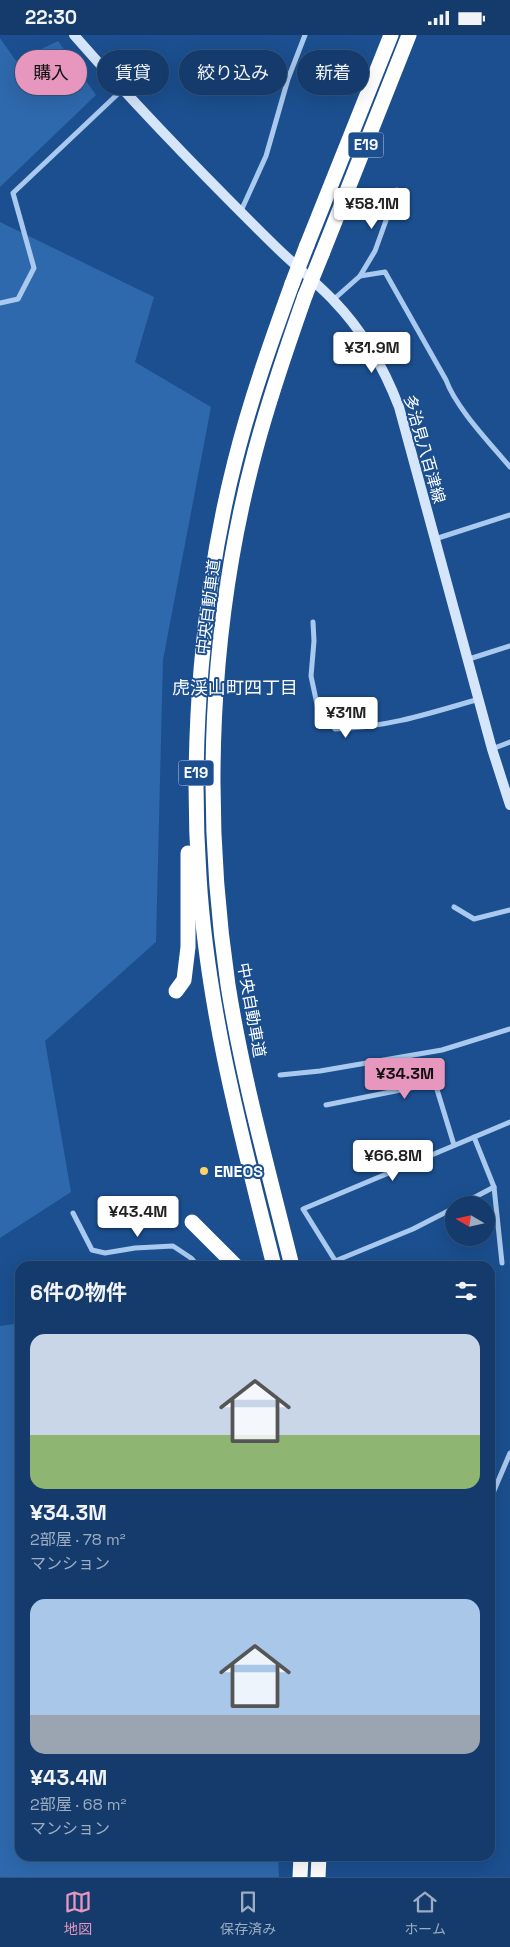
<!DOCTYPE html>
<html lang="ja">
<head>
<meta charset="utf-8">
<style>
  body { margin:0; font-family:"Space Grotesk","Noto Sans JP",sans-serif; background:#214673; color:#f1f3f6; height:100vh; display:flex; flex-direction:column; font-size:19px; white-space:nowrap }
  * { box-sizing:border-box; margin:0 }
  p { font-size:16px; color:#9dadc1 }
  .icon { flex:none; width:28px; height:28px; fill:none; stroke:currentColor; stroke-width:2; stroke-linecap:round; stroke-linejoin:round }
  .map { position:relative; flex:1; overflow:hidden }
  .drawer { position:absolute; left:15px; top:1226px; width:480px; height:600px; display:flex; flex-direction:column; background:#143b6b; border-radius:15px; box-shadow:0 5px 20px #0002,0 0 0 1px #33557e }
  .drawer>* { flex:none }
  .top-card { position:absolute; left:15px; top:15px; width:480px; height:45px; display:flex; gap:10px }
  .needle { width:32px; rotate:279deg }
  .controls { position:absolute; left:445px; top:1161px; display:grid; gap:10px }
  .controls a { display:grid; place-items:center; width:50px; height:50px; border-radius:50%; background:#143b6b; box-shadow:0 5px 20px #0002,0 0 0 1px #33557e; font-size:25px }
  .price { position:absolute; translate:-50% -42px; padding:0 11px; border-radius:5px; background:#fff; color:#222; font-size:16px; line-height:32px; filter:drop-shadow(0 1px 2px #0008) }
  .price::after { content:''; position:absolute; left:50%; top:30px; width:15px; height:11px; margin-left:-8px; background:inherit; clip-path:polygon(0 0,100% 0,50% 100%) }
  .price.selected { background:#e797bd; color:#111 }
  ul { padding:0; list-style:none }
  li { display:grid; align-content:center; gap:10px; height:265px; padding:0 15px }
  li span { display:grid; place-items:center; height:155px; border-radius:15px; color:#555 }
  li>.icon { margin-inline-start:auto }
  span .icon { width:90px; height:90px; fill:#fffc; stroke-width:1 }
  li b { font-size:21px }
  h2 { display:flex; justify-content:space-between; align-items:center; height:60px; padding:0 15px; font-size:21px }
  .tag { padding:0 18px; border-radius:22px; background:#143b6b; box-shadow:0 5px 20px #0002,0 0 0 1px #33557e; font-size:18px; line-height:45px }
  .tag.selected { background:#e797bd; color:#111 }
  .status { display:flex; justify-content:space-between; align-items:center; height:35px; padding:0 25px; background:#143b6b; direction:ltr }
  .status svg { height:14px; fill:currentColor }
  .tab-bar { display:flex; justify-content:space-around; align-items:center; height:70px; border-top:1px solid #33557e; background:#143b6b; font-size:14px; color:#9dadc1 }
  .tab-bar a { display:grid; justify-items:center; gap:2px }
  .tab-bar .selected { color:#e797bd }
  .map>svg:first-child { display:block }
</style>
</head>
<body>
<div class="status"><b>22:30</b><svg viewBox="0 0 49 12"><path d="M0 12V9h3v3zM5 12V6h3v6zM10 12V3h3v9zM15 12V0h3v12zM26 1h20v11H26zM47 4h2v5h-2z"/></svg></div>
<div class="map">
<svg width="510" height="1842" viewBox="0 0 510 1842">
  <rect width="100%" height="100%" fill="#1b4f8f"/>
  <g fill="#2e69ad">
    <polygon points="0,3 16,26 58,6 96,60 0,152"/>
    <polygon points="0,187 154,262 135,327 211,372 163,625 156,907 45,1006 71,1157 0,1203"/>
    <polygon points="20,1288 20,1821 278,1821 279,1842 0,1842 0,1291"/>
  </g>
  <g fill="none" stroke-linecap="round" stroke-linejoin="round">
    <g stroke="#a9c9ee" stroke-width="5">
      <polyline points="241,176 266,121 288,44 305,0"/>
      <polyline points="360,241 375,216 397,155"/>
      <path d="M333 265 360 241 385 237 446 345C456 373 490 408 510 432"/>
      <polyline points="0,268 18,264 34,233 13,158 122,55"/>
      <polyline points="435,504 510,480"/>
      <path d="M313 587 314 606 311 641 318 674 335 694C385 693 431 678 479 664"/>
      <polyline points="469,624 510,611"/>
      <polyline points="492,714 510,707"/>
      <polyline points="454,872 474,884 510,875"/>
      <polyline points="280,1040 320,1036 442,1015 510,994"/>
      <polyline points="326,1070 435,1048 454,1110"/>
      <polyline points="474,1102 494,1152 502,1228"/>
      <polyline points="460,1170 494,1152"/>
      <polyline points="73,1178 92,1215 105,1218 135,1213 173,1211 191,1223 198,1231"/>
      <polyline points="336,1227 303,1174 510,1087"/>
      <polyline points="323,1231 413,1194 454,1173"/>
      <polyline points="490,1465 510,1418"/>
    </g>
    <path stroke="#d6e6fa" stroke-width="10" d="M74 0C137 72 205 142 273 209 293 229 315 246 334 266 364 297 384 333 399 372L492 714 510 770"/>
    <g stroke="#fff" stroke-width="15">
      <polyline points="307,210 391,0"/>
      <polyline points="322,219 409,0"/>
      <polyline points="176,956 184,945 188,912 188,818"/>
      <polyline points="192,1187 236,1231"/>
      <path d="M274 1231C242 1103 207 974 199 841 190 708 202 555 235 426 250 366 271 307 292 249"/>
      <path d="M292 1231C269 1138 243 1045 228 950 202 773 209 590 255 417 269 364 287 312 305 261"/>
      <polyline points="300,1842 301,1821"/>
      <polyline points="318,1842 319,1821"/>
    </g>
    <g stroke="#fff" stroke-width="15">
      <polyline points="292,249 307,210"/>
      <polyline points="305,261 322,219"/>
    </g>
  </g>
  <circle fill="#ffd166" stroke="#1b4f8f" stroke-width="2" cx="204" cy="1136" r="5"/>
  <g text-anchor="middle" stroke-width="4" stroke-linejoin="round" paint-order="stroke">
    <g fill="#1b4f8f" stroke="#bbcadd" stroke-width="1">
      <rect x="348.5" y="97.5" width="35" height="25" rx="4"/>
      <rect x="178.5" y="725.5" width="35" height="25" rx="4"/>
    </g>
    <g font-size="15" font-weight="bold" fill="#fff">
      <text x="366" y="115">E19</text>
      <text x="196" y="743">E19</text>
    </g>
    <g font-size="16" fill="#fff" stroke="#1b4f8f">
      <text transform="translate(425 414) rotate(74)" y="6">多治見八百津線</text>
      <text transform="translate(208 572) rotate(-83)" y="6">中央自動車道</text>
      <text transform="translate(252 975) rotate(80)" y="6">中央自動車道</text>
    </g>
    <g font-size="16" font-weight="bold" fill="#fff" stroke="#1b4f8f" text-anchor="start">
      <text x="214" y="1142">ENEOS</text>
    </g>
    <g font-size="18" fill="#fff" stroke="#1b4f8f">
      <text x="235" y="659">虎渓山町四丁目</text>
    </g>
  </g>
</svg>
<div class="controls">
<a><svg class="needle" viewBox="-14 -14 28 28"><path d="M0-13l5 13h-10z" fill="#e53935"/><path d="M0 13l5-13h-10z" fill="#9dadc1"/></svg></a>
</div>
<b class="price" style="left:372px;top:195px">¥58.1M</b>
<b class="price" style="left:372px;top:339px">¥31.9M</b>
<b class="price" style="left:346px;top:704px">¥31M</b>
<b class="price selected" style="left:405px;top:1065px">¥34.3M</b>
<b class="price" style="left:393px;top:1147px">¥66.8M</b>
<b class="price" style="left:138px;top:1203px">¥43.4M</b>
<div class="top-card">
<a class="tag selected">購入</a>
<a class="tag">賃貸</a>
<a class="tag">絞り込み</a>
<a class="tag">新着</a>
</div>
<section class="drawer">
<h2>6件の物件<svg class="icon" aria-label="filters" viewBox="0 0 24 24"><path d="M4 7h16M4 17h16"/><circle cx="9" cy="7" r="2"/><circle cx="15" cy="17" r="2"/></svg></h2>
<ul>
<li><span style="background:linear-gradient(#c9d6e8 65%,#8fb573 0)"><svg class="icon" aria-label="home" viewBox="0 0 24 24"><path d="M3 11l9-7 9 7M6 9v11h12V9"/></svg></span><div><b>¥34.3M</b><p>2部屋 · 78 m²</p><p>マンション</p></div></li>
<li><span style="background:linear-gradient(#a9c7e8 75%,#9aa5b1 0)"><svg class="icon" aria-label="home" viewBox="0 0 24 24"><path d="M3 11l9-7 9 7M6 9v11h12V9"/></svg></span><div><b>¥43.4M</b><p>2部屋 · 68 m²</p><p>マンション</p></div></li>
</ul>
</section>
</div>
<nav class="tab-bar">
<a class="selected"><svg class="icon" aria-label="map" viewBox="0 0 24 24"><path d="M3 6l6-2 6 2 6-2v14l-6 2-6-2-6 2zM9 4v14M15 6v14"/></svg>地図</a>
<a><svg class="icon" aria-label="saved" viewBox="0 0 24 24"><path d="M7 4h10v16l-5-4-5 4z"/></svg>保存済み</a>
<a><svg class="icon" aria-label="home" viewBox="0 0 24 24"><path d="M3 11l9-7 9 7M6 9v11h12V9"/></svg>ホーム</a>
</nav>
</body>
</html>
